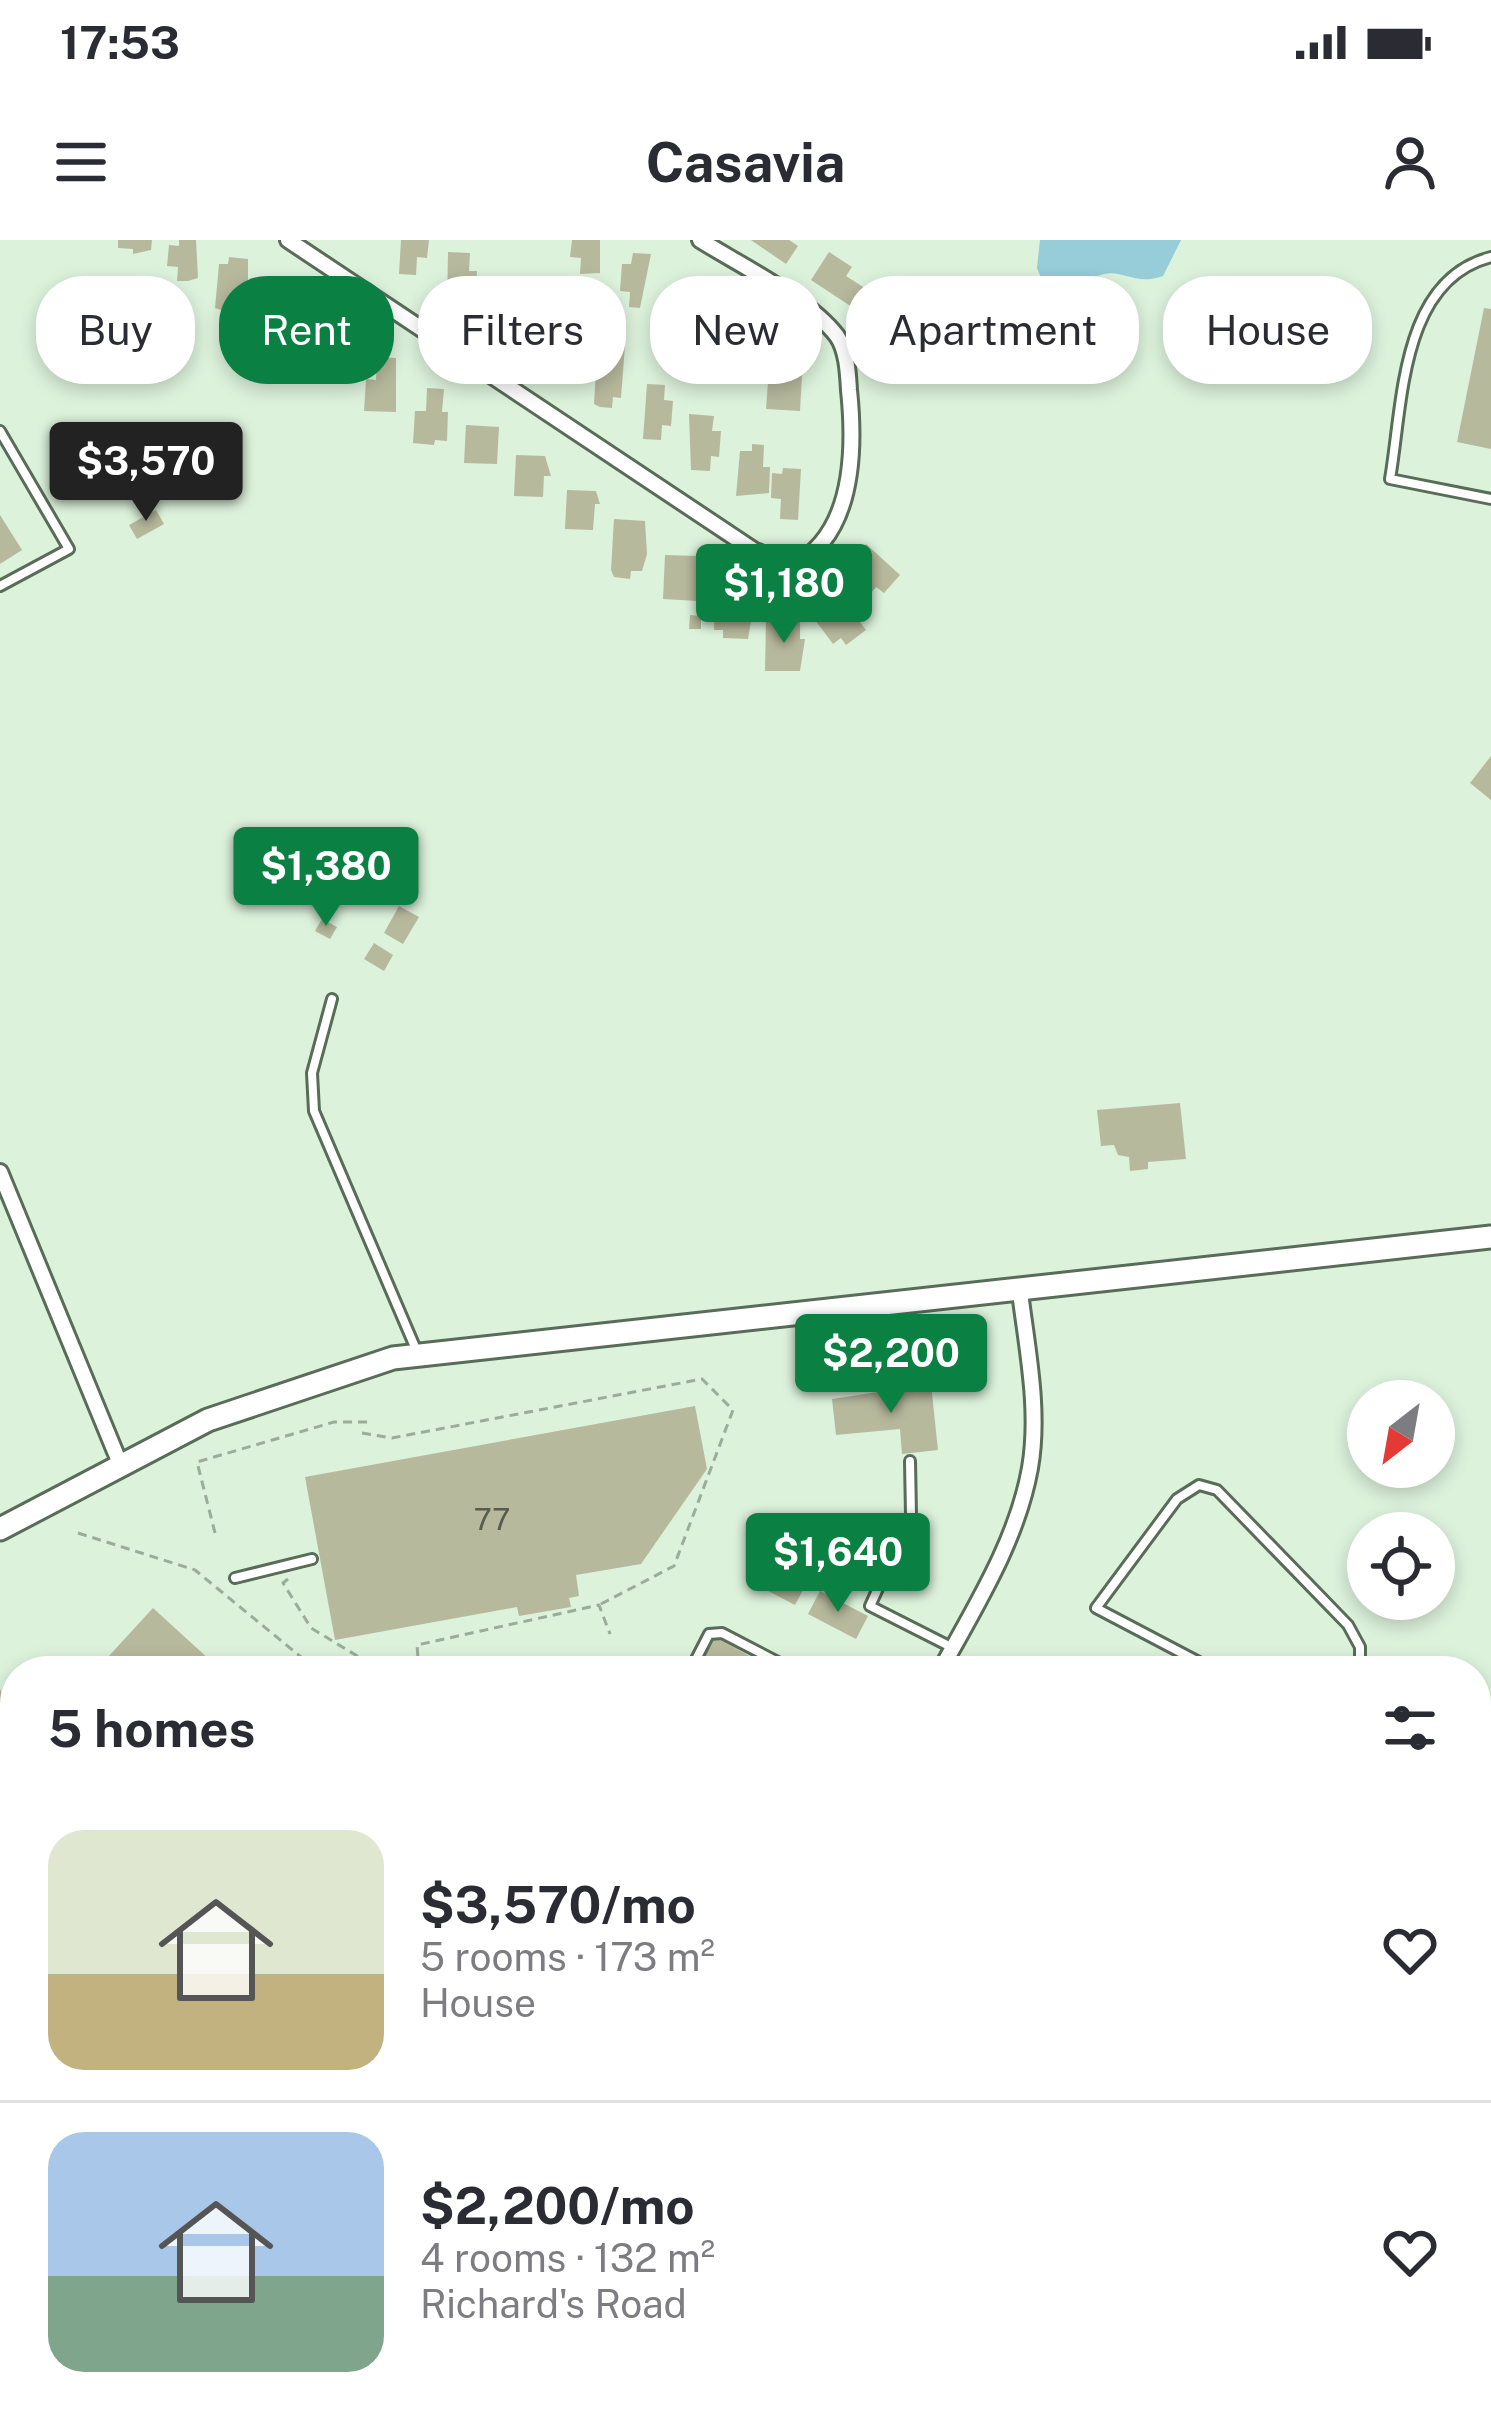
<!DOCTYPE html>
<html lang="en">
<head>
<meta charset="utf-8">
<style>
  body { margin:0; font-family:"Public Sans",sans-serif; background:#f2f2f3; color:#2b2b33; height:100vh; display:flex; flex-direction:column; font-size:45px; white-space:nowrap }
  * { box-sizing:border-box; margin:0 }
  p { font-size:39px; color:#7c7c81 }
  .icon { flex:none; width:66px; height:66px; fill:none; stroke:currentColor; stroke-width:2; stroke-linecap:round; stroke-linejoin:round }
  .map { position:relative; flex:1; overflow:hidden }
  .panel { position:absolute; left:0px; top:1416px; width:1491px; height:771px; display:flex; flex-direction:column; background:#fff; border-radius:48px 48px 0 0; box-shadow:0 6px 18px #0003 }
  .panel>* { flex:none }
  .guide { position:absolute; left:36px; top:36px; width:1419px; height:108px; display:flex; gap:24px }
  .needle { width:78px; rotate:211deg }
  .fabs { position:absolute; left:1347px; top:1140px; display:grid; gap:24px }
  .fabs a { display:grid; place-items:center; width:108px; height:108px; border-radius:50%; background:#fff; box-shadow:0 6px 18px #0003; font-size:60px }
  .price { position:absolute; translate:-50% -102px; padding:0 27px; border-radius:12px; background:#0b8043; color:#fff; font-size:39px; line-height:78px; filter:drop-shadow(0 3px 6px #0008) }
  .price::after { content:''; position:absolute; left:50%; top:72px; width:36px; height:27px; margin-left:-18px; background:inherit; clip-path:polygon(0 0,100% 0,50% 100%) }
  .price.selected { background:#222; color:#fff }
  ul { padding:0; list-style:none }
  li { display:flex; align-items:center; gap:36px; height:300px; padding:0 48px }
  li+li { border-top:3px solid #e1e1e2 }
  li span { display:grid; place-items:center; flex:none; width:336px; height:240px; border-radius:36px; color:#555 }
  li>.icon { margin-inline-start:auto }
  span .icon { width:144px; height:144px; fill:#fffc; stroke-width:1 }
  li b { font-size:51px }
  h2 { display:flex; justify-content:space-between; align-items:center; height:144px; padding:0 48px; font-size:51px }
  .chip { padding:0 42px; border-radius:48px; background:#fff; box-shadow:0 6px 18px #0003; font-size:42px; line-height:108px }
  .chip.selected { background:#0b8043; color:#fff }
  .status { display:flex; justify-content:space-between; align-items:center; height:84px; padding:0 60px; background:#fff; direction:ltr }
  .status svg { height:33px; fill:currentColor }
  header { display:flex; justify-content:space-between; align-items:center; height:156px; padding:0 48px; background:#fff; font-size:54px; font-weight:700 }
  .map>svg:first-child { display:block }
</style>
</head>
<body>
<div class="status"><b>17:53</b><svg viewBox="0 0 49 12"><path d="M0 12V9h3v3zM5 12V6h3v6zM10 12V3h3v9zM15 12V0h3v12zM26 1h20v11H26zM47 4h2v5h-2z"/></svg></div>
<header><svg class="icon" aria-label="menu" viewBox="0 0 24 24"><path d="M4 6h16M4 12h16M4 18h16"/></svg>Casavia<svg class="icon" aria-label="person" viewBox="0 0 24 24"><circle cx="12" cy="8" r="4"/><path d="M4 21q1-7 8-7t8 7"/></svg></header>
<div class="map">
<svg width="1491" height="2185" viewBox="0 0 1491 2185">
  <rect width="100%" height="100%" fill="#dcf2db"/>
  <g fill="#97ccd9">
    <path d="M1040 0H1181L1163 36C1136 46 1124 30 1104 34 1081 40 1071 53 1045 48L1037 28Z"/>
    <polygon points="1476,1978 1491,1980 1491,2185 1243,2185 1259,2172 1476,2172"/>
  </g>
  <g fill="#b7b99d">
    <polygon points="118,0 152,0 151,10 133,14 133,9 118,8"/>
    <polygon points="179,0 196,0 198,38 188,41 177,41 178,27 167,26 169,5 179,6"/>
    <polygon points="401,0 429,0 427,18 417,17 416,35 399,34"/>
    <polygon points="572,0 600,0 600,33 580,34 581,18 570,17"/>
    <polygon points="751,0 789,0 798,6 786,24"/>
    <polygon points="448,12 470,13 469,31 477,31 476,52 467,52 466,69 447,67"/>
    <polygon points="829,12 852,27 846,36 874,54 861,73 811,40"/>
    <polygon points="633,13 651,14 640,68 629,67 630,52 620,51 622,24 631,24"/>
    <polygon points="229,17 248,19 248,67 238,66 237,75 215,68 219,24 228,24"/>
    <polygon points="507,45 527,46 525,91 515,91 515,101 496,100 495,49"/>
    <polygon points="682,45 701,47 700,60 693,59 688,101 679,100 680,85 669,83 672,59 681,60"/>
    <polygon points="279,50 298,51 295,107 275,106 275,93 266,92 267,60 278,61"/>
    <polygon points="897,58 908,66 902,74 928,92 916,110 876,83"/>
    <polygon points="1484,68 1491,69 1491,209 1457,202"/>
    <polygon points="548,78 578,81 574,121 564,120 563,134 546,132"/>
    <polygon points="329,83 346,84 347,129 336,128 335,140 325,139 325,126 316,126 317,105 327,105"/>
    <polygon points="731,86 751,88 744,138 717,136 720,95 730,95"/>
    <polygon points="616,106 625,106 621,158 613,157 612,168 600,167 594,164 596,130 602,130 604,111 615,111"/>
    <polygon points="377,117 396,118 396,172 364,171 366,139 376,140"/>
    <polygon points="779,117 803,118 800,171 766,169 769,129 779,130"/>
    <polygon points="647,144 665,145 664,160 673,161 671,186 662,185 661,200 643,199"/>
    <polygon points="427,148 444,149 442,172 448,172 447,201 435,200 434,205 413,203 415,171 426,171"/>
    <polygon points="689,174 714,176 712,191 721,191 719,217 711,216 710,231 691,230"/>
    <polygon points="466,185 499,187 497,224 464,223"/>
    <polygon points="752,204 764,205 763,227 770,227 769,253 736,256 740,211 752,211"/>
    <polygon points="516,215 545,216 551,236 544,236 543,257 514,256"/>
    <polygon points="783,228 801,229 798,280 780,279 781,259 771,258 772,233 782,234"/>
    <polygon points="567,250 596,251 600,264 595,264 593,290 565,289"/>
    <polygon points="156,270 164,284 137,299 129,285"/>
    <polygon points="0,275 22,310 0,324"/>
    <polygon points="614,279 645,281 647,314 642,331 631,331 630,339 614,337 611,330"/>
    <polygon points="866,304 900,335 884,353 876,347 870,354 844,331"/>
    <polygon points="665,315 699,316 703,330 698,330 697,361 663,359"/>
    <polygon points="715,348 749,349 748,368 753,369 748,399 723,398 723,390 714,390"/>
    <polygon points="834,348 866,390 846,405 841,398 833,404 810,373"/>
    <polygon points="690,375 701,376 701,389 689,389"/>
    <polygon points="766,380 800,381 800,399 805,399 800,431 765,431"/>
    <polygon points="1491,516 1491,560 1470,543"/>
    <polygon points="399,666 419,677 403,704 384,693"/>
    <polygon points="322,679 337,687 330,699 315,691"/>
    <polygon points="374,703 393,715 384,731 364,719"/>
    <polygon points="1180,863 1186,919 1148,922 1148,929 1130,931 1129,917 1118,915 1114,905 1101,906 1097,870"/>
    <polygon points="931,1144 938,1210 902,1214 900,1189 836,1195 832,1159"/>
    <polygon points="695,1166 707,1229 641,1324 576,1335 579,1356 569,1358 571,1367 519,1376 517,1367 335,1400 305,1237"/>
    <polygon points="765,1330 803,1350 795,1365 757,1345"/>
    <polygon points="820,1351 868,1376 856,1399 808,1374"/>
    <polygon points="153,1368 222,1431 123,1431 108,1417"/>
    <polygon points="713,1396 777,1431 694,1431"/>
    <polygon points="0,1449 15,1482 15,1497 0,1503"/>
  </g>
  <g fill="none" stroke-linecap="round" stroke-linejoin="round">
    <g stroke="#586c58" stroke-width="14">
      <g id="lane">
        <path d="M1491 17C1400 40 1403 164 1390 239L1491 259"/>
        <polyline points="0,191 69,309 0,346"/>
        <polyline points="332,759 312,833 314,871 418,1114"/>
        <polyline points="910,1221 911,1275 870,1366 951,1407"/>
        <polyline points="235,1338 312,1319"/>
        <polyline points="690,1431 709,1394 722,1393 795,1431"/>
        <polyline points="1216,1431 1096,1368 1177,1259 1199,1245 1217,1250 1348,1385 1360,1407 1360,1431"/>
      </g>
    </g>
    <g stroke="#586c58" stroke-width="20">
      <g id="street">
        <path d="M288 0 755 311 794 325C855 293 855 208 849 150 848 133 847 110 837 96 809 59 740 25 700 0"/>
        <polyline points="0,932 121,1226"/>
        <path d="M940 1431C975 1367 1017 1301 1030 1228 1040 1170 1027 1109 1020 1052"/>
      </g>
    </g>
    <g stroke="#586c58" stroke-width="27">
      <g id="secondary">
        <polyline points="0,1289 208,1180 393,1118 1491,997"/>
        <polyline points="1476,1709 1491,1694"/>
        <polyline points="1010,2185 1023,2172"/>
      </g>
    </g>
    <g stroke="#586c58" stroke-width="33">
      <g id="highway">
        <polyline points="1476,1796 1491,1808"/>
        <polyline points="1476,1852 1491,1866"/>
      </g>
    </g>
    <g stroke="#9bac9a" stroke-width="3" stroke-dasharray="9 6" stroke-linecap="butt">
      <polyline points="362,1193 392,1198 702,1139 733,1170 674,1326 599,1365"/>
      <polyline points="78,1293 195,1330 318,1431"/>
      <polyline points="215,1293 197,1222 334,1182 368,1182"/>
      <polyline points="288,1339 283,1343 311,1388 382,1431"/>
      <polyline points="419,1431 417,1405 599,1365 610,1394"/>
    </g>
    <use href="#lane" stroke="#fff" stroke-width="8"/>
    <use href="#street" stroke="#fff" stroke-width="14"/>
    <use href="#secondary" stroke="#fff" stroke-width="21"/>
    <use href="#highway" stroke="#fff" stroke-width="27"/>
  </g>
  <g text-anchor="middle" stroke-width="12" stroke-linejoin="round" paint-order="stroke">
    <g font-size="30" fill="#565d4f">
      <text x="492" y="1290">77</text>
    </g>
  </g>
</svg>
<div class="fabs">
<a><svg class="needle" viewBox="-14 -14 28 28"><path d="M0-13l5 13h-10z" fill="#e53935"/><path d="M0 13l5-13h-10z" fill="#7c7c81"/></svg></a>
<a><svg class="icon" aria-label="locate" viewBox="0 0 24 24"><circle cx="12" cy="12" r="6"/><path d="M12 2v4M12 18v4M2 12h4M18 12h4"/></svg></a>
</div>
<b class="price selected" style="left:146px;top:284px">$3,570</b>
<b class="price" style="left:784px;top:406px">$1,180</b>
<b class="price" style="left:326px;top:689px">$1,380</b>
<b class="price" style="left:891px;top:1176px">$2,200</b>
<b class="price" style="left:838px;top:1375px">$1,640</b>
<div class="guide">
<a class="chip">Buy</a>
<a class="chip selected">Rent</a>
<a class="chip">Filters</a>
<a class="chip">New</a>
<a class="chip">Apartment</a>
<a class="chip">House</a>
</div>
<section class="panel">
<h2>5 homes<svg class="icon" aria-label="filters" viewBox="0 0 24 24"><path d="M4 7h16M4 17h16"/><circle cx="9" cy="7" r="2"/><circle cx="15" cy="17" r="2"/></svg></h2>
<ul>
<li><span style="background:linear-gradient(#dfe7d0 60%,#c2b280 0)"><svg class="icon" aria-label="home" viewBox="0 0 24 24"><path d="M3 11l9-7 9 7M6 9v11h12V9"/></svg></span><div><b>$3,570/mo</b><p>5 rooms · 173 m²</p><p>House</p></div><svg class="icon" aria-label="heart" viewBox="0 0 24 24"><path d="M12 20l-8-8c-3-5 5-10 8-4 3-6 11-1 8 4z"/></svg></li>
<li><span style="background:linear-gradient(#a9c7e8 60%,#7fa58c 0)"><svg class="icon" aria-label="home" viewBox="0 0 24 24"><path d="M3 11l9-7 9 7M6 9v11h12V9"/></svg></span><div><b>$2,200/mo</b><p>4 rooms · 132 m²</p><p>Richard's Road</p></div><svg class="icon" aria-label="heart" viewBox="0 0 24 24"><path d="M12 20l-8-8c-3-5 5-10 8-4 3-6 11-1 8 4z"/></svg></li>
</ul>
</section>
</div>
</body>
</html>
